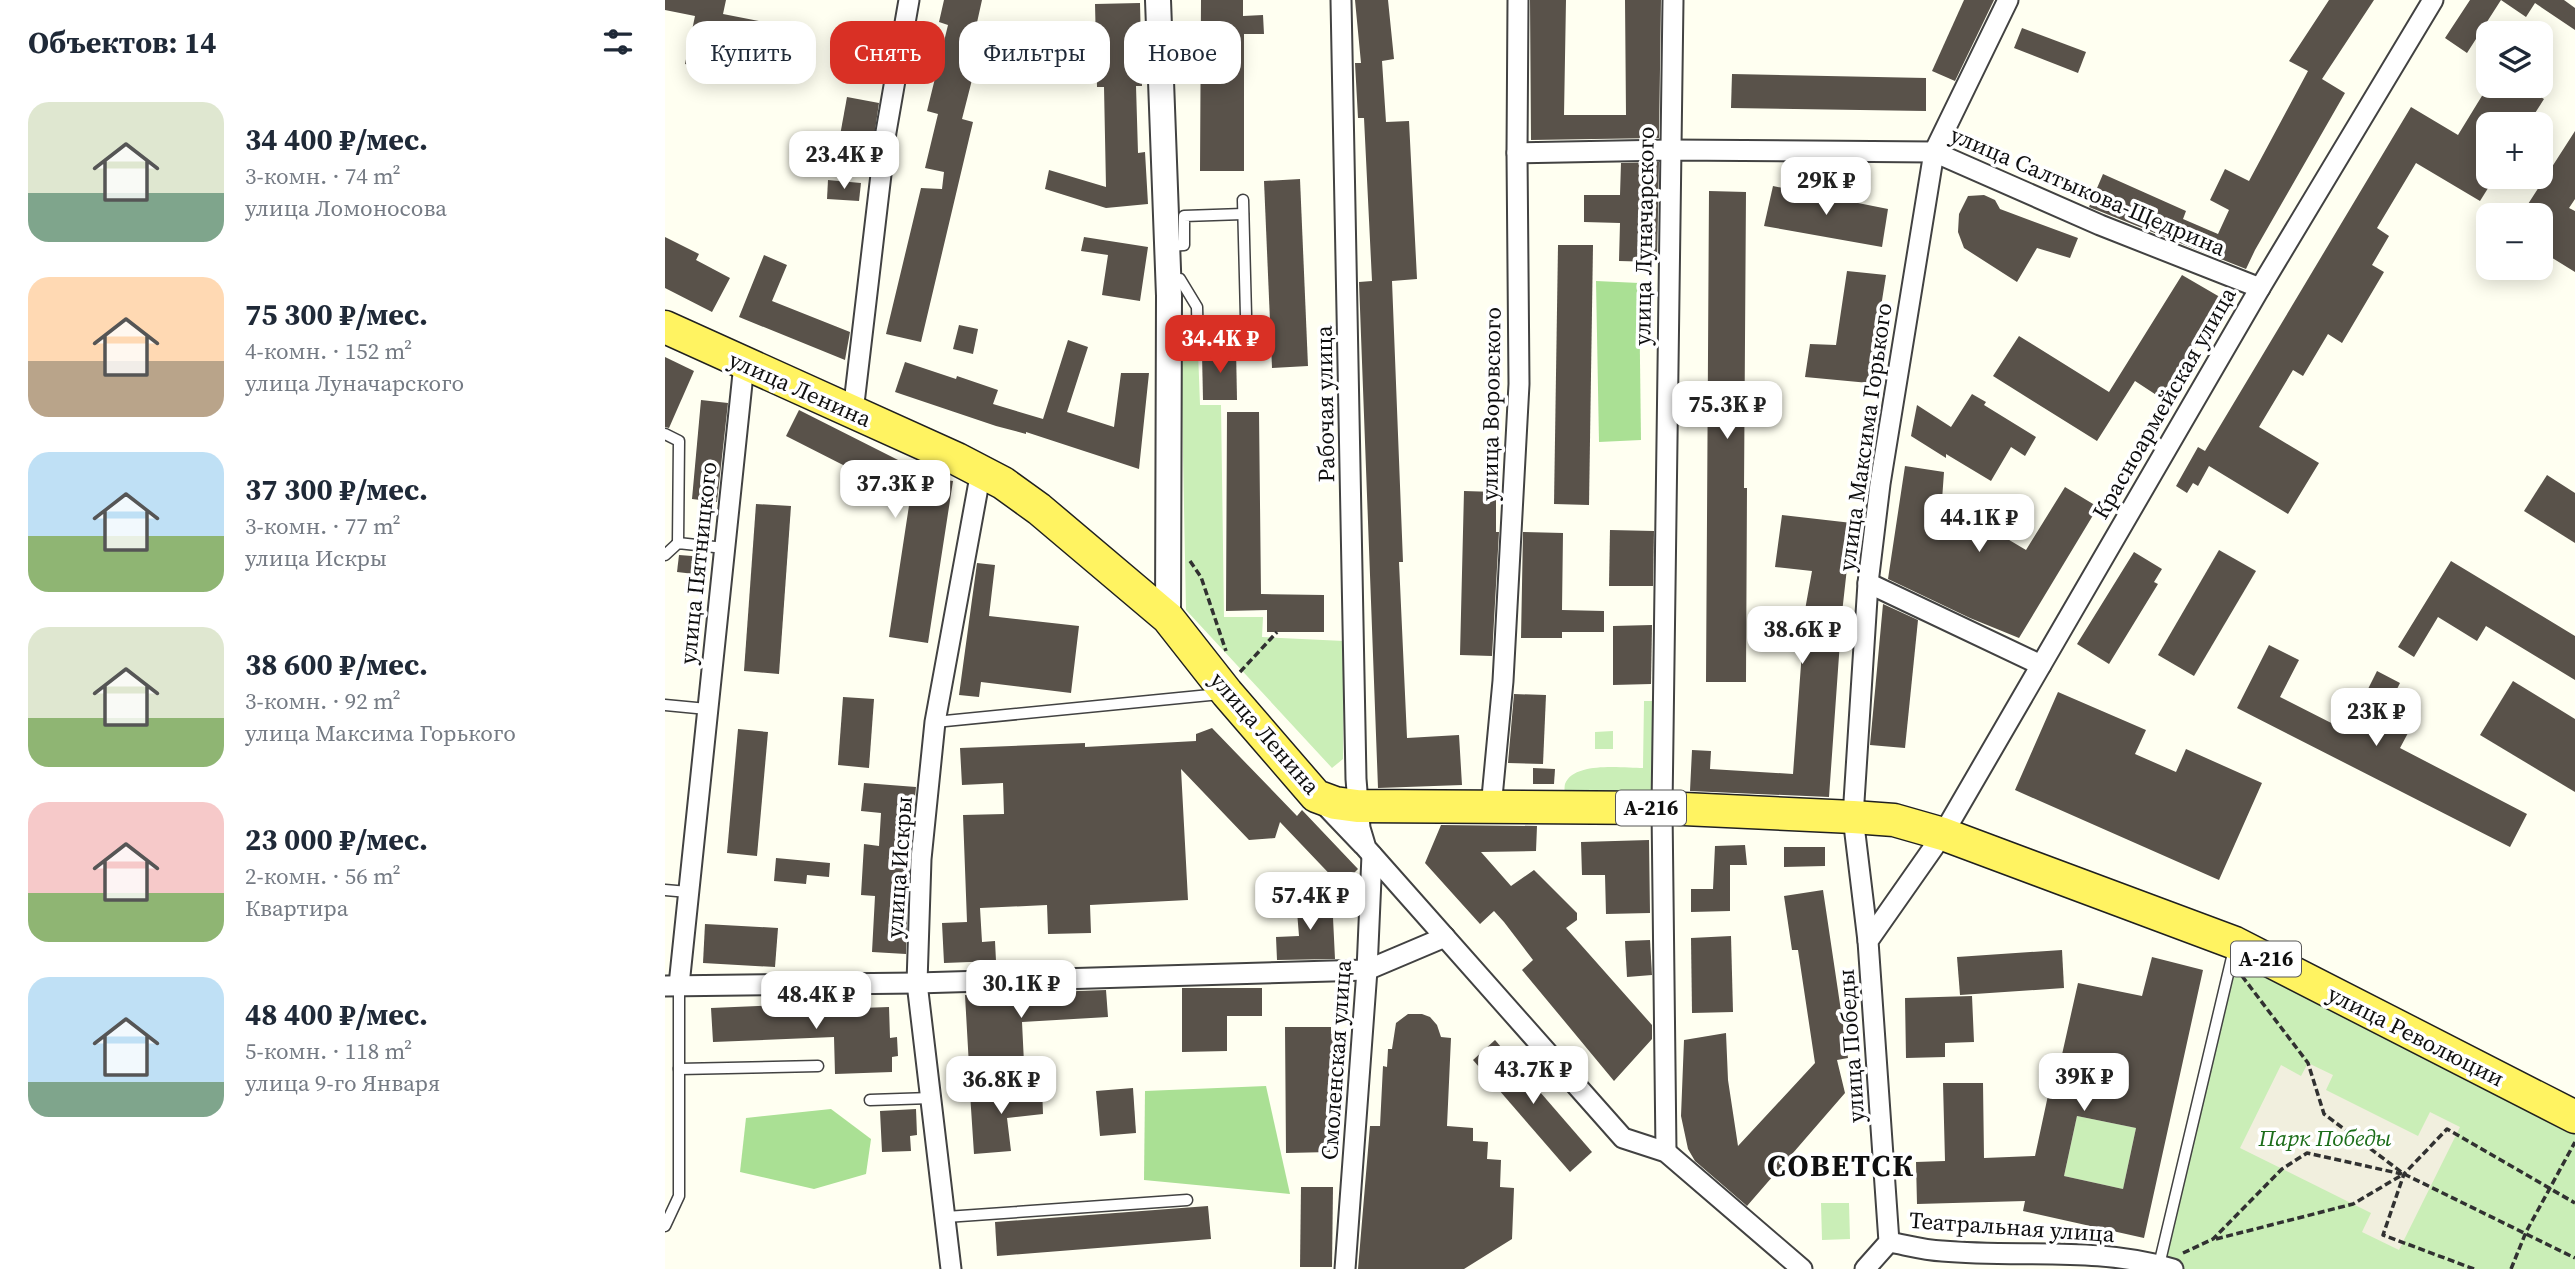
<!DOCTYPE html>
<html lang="ru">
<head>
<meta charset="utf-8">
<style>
  body { margin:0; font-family:"Source Serif 4",serif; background:#f6f6f7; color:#1f2937; height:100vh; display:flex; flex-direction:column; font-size:26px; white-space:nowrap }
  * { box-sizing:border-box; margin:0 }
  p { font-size:23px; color:#747a83 }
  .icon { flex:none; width:38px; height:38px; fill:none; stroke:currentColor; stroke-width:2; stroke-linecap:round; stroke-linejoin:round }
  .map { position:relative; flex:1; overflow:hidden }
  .details { display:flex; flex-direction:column; background:#fff; width:665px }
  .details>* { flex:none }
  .hud { position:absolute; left:21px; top:21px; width:665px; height:63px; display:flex; gap:14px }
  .controls { position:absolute; left:1811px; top:21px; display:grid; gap:14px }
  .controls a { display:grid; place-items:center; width:77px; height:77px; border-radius:14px; background:#fff; box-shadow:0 4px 18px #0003; font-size:35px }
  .price { position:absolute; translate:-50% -60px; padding:0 16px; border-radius:14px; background:#fff; color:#222; font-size:23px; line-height:46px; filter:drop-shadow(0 2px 4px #0008) }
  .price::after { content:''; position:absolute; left:50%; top:42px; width:21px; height:16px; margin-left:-10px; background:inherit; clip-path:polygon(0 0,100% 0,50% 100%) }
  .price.current { background:#d93025; color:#fff }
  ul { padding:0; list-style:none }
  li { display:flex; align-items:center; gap:21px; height:175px; padding:0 28px }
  li span { display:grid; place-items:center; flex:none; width:196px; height:140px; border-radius:21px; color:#555 }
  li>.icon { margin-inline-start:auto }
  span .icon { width:84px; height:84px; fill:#fffc; stroke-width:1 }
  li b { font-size:30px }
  h2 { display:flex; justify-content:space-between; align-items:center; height:84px; padding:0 28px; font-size:30px }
  .pill { padding:0 24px; border-radius:21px; background:#fff; box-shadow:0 4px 18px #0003; font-size:24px; line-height:63px }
  .pill.current { background:#d93025; color:#fff }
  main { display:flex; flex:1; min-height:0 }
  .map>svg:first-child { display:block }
</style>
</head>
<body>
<main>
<section class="details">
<h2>Объектов: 14<svg class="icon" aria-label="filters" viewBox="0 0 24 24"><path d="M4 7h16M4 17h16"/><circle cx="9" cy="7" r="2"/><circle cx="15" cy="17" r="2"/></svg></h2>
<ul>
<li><span style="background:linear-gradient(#dfe7d0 65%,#7fa58c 0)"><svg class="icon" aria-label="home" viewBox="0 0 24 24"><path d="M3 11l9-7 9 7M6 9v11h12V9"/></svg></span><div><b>34 400 ₽/мес.</b><p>3-комн. · 74 m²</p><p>улица Ломоносова</p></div></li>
<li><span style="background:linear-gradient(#ffd9b3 60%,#b9a48a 0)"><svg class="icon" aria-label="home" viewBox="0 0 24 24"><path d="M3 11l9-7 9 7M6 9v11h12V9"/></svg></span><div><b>75 300 ₽/мес.</b><p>4-комн. · 152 m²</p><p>улица Луначарского</p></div></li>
<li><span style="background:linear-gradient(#bfe0f5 60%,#8fb573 0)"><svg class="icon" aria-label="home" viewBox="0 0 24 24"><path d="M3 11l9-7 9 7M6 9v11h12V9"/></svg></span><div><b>37 300 ₽/мес.</b><p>3-комн. · 77 m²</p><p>улица Искры</p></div></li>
<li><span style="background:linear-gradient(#dfe7d0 65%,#8fb573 0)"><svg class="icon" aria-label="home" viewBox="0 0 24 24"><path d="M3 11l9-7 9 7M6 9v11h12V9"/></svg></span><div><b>38 600 ₽/мес.</b><p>3-комн. · 92 m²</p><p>улица Максима Горького</p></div></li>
<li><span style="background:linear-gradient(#f6c9c9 65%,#8fb573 0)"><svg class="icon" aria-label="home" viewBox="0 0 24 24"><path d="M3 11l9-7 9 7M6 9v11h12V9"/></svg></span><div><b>23 000 ₽/мес.</b><p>2-комн. · 56 m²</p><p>Квартира</p></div></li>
<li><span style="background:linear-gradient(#bfe0f5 75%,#7fa58c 0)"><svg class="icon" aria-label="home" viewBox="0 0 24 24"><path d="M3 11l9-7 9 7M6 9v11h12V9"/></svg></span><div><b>48 400 ₽/мес.</b><p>5-комн. · 118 m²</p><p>улица 9-го Января</p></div></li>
</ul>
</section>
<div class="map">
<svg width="1910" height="1269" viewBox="0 0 1910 1269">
  <rect width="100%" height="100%" fill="#fffff1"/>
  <g fill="#caeeb7">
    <polygon points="516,351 533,351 535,405 556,405 559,617 598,617 597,637 679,641 678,759 667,768 521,610"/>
    <path d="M979 701H990V800L899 801C900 796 899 788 900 784 909 761 958 768 978 768Z"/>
    <polygon points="948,731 948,749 930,749 930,732"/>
    <polygon points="1570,943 1910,1117 1910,1269 1493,1269"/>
    <polygon points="1412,1116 1471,1128 1458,1189 1399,1176"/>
    <polygon points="1156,1203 1184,1203 1185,1239 1157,1240"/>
  </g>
  <g fill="#aae094">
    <polygon points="931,281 974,283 976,440 934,442"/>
    <polygon points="601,1086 625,1194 479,1180 480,1091"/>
    <polygon points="166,1109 206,1139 201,1174 149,1189 75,1172 81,1118"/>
  </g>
  <polygon fill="#f1efde" points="1643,1063 1668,1075 1661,1090 1753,1136 1765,1112 1795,1127 1734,1250 1697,1232 1706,1213 1575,1148 1616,1065 1636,1076"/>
  <g fill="#59524a" fill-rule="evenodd">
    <polygon points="0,0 61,0 58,14 99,22 94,48 52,40 46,69 20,64 30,16 0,10"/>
    <polygon points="279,0 317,0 311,27 320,29 297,119 308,122 256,342 221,334 256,188 277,189 279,172 260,168 273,114 262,111 283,25 274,22"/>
    <polygon points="536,0 578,0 578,16 598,15 599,34 579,34 579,171 535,171"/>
    <polygon points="690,0 723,0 729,59 717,61 721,122 744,121 752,279 727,281 738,562 734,562 742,738 794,735 797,785 713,788 694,282 707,281 699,118 693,118 690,63 696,63"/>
    <polygon points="865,0 901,0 899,115 961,115 960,0 996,0 994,138 866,140"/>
    <polygon points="1299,0 1329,0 1290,81 1267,71"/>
    <polygon points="1664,0 1709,0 1657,79 1680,93 1590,250 1581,269 1424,207 1438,174 1521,211 1518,219 1553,234 1564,210 1545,200 1560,169 1584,181 1643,71 1624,61"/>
    <polygon points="1805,0 1899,0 1910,8 1910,30 1870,3 1861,17 1836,0 1802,53 1780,38"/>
    <polygon points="475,3 477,86 471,86 473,153 480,152 483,204 441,208 380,189 384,170 441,187 439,87 432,87 430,4"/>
    <polygon points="1357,28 1421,52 1413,73 1349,48"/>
    <polygon points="1067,74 1261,78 1261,111 1066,108"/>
    <polygon points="1823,86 1858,86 1879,99 1863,124 1824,124 1824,177 1830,177 1815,201 1751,163 1712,228 1724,236 1707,265 1719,272 1677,343 1663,334 1638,376 1628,370 1594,427 1654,463 1623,514 1544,466 1533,486 1528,483 1522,493 1511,486 1533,447 1540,451 1746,107 1793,135"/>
    <polygon points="182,97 214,103 206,158 172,152"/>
    <polygon points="1910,131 1910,199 1904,208 1910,211 1910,272 1876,251 1876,215 1856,215"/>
    <polygon points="147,151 167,156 163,175 142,170"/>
    <polygon points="994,162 992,262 954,261 955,223 919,222 919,195 955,195 956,163"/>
    <polygon points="635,179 643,366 607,368 599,181"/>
    <polygon points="163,180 196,183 194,201 162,199"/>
    <polygon points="1108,186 1223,209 1217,247 1099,226"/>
    <polygon points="1044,191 1081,192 1079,488 1082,488 1081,682 1041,682"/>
    <polygon points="1319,195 1330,200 1335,209 1413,238 1405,258 1372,248 1352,282 1299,248 1293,232 1294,214 1303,196"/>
    <polygon points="0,237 34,254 31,260 65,278 47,312 0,288"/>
    <polygon points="419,237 483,247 475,301 437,295 443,255 416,251"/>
    <polygon points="893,245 928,245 924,505 889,504"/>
    <polygon points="99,255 122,265 107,301 185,332 180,360 74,317"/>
    <polygon points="1182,271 1221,275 1204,383 1140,377 1145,344 1171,345"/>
    <polygon points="1517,275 1560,300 1499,400 1470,381 1432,441 1328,376 1354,336 1444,392"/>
    <polygon points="294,325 313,329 308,354 288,349"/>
    <polygon points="403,340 423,347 402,412 449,427 456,373 484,373 474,469 361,432 361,434 331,426 230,392 240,362 291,379 292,376 333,390 328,404 378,419"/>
    <polygon points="571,348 572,400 538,400 537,353"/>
    <polygon points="0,357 29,371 4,428 0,427"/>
    <polygon points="1307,394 1321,402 1319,405 1371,437 1360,456 1346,447 1326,481 1281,454 1281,458 1246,436 1252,405 1286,427"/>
    <polygon points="36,400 63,403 52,502 27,499"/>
    <polygon points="134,410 239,463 234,473 288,481 263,643 224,637 245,499 121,436"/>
    <polygon points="562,412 594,412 596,594 659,595 659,632 602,632 602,610 561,611"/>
    <polygon points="1240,466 1279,472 1277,500 1361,550 1400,487 1433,507 1354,638 1305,618 1223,579"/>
    <polygon points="1882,475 1910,493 1910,543 1859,511"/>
    <polygon points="799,491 831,492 831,532 834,532 827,656 795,655"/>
    <polygon points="91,504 126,506 114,674 79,671"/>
    <polygon points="1117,515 1187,523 1177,613 1164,797 1025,791 1027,750 1046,751 1045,769 1128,774 1140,610 1147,571 1110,567"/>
    <polygon points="945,530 989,531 988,586 944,586"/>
    <polygon points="858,532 898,533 897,610 939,611 939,632 897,632 897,638 856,638"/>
    <polygon points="1554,550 1591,571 1529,676 1493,655"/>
    <polygon points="1469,552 1497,569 1489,582 1493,584 1444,664 1412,644"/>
    <polygon points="14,555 40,557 38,575 12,572"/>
    <polygon points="1786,561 1910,636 1910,680 1821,626 1812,641 1773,617 1749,657 1733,647"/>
    <polygon points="312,563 330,565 324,616 414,626 406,693 316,682 314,697 294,695"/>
    <polygon points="1218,604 1253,620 1240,748 1205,745"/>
    <polygon points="987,625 986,684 948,685 948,626"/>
    <polygon points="1604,645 1634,660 1615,697 1682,731 1712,671 1735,683 1717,719 1743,733 1735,748 1862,814 1845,847 1572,708"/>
    <polygon points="1848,681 1910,719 1910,792 1815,735"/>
    <polygon points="1393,692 1481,730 1470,754 1511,772 1521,749 1597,783 1554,880 1350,790"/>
    <polygon points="849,694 881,695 878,764 843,763"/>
    <polygon points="178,697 209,699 204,768 173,765"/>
    <polygon points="547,728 632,816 637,810 693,869 676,886 615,822 610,838 584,840 516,769 523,900 425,905 426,933 383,934 382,905 315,908 317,942 330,941 331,961 279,963 277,923 302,922 298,815 339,814 338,783 297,785 295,748 420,743 420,747 531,741 531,734"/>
    <polygon points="73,729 103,732 92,856 62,853"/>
    <polygon points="868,768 890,769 889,784 868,784"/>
    <polygon points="199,783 251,787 244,859 241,954 207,952 210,896 196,895 199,844 214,846 216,813 196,811"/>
    <polygon points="776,825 872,826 871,851 816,852 846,886 869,870 912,913 912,920 901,928 987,1025 987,1039 949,1081 857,970 868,960 839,922 829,911 815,924 760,863"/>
    <polygon points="984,840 985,913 941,914 940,875 917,875 916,842"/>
    <polygon points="1080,845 1082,865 1065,865 1065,911 1026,912 1026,889 1048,889 1050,846"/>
    <polygon points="1119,847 1160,847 1160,866 1119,867"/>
    <polygon points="111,858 165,863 164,877 142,875 141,884 109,881"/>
    <polygon points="1158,890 1183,1058 1172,1060 1180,1093 1082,1206 1030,1161 1023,1149 1016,1116 1019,1040 1061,1033 1063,1080 1073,1146 1150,1063 1133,950 1127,950 1119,896"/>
    <polygon points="667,897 670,959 612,960 611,937 634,936 631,899"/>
    <polygon points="40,924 113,928 110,967 38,963"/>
    <polygon points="1066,936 1068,1012 1027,1013 1026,938"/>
    <polygon points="985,940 987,975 962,977 960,941"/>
    <polygon points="1397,950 1399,988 1295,995 1292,957"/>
    <path d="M1487 957 1538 970 1479 1238 1358 1211 1360 1201 1252 1204 1251 1162 1280 1161 1278 1083H1318L1319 1158 1370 1156 1391 1058 1396 1059 1413 983 1477 996ZM1412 1116 1471 1128 1458 1189 1399 1176Z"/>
    <polygon points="517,988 597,988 597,1016 562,1016 562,1051 517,1052"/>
    <polygon points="441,990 443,1017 357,1022 359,1063 304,1066 300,995"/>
    <polygon points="1307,996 1309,1042 1280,1043 1280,1057 1241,1058 1240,998"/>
    <polygon points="167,1003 168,1009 224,1007 225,1038 232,1037 233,1056 227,1057 227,1072 170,1074 169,1037 48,1042 46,1008"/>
    <polygon points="743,1014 757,1014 765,1017 772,1025 776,1037 786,1038 782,1126 808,1128 808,1141 823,1142 822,1159 836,1160 835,1187 849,1188 847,1239 799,1269 693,1269 705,1126 715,1126 718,1066 722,1067 723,1049 727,1049 731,1023"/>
    <polygon points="620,1027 666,1027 666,1034 673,1034 673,1083 665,1083 665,1152 621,1153"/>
    <polygon points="830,1040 927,1152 905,1172 808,1060"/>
    <polygon points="377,1087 378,1114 342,1118 346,1151 309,1154 305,1093"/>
    <polygon points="468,1088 471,1133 435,1136 431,1091"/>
    <polygon points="251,1109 252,1135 245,1136 246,1151 217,1152 215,1111"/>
    <polygon points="636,1187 668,1187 667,1267 635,1267"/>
    <polygon points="543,1206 546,1239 332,1256 330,1222"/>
  </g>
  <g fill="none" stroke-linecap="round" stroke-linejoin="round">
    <g stroke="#424242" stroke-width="13">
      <g id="service">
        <polyline points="578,200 582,354"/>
        <polyline points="503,246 519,245 519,216 578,214"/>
        <polyline points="504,280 515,279 532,307 533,346 582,339"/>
        <polyline points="0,434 14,441 13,543"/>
        <polyline points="0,555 13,543 59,548"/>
        <polyline points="0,705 42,709"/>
        <polyline points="270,722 555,694"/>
        <polyline points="0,890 23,892"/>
        <polyline points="14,1069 153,1066"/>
        <polyline points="205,1100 266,1098"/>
        <polyline points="281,1217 522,1200"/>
        <polyline points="0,1226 14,1196 14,985"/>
        <polyline points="1494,1265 1569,949"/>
      </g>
    </g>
    <g stroke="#424242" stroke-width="23">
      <g id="minor">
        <polyline points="676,0 691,779 695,828 701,848 958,1138 1001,1152 1137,1269"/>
        <polyline points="852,153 1005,150 1269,152 1435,225 1595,288"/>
        <polyline points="188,412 221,132 244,0"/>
        <polyline points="1203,583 1376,665"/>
        <polyline points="656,801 698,845"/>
        <polyline points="826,808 838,681 854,384 852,153 853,0"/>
        <polyline points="1203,941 1188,817 1203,583 1215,484 1269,152 1343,0"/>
        <polyline points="14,985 79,364"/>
        <polyline points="0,986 252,983 702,970 780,937"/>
        <polyline points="1001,1152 997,808 1008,0"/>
        <path d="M1224 1242C1241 1245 1259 1250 1277 1251 1355 1258 1431 1246 1508 1269"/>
        <polyline points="286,1269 252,983 256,859 270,722 316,471"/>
        <polyline points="680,1269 702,970 707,855"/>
        <polyline points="1200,1269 1224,1242 1203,941 1278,834 1595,288 1768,0"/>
      </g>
    </g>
    <g stroke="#424242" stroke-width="28">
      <polyline id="tertiary" points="493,0 504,296 503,618"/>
    </g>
    <g stroke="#202020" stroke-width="35">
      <polyline id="primary" points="0,327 292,459 338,483 374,509 503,618 562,693 651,796 670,803 692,806 997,808 1188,817 1229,820 1278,834 1570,943 1910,1117"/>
    </g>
    <g stroke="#313131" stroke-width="3.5" stroke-dasharray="7 3.5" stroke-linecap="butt">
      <polyline points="525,561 536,577 561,651"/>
      <polyline points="575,672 612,632"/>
      <polyline points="1577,976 1643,1063 1659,1114 1739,1174 1910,1258"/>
      <polyline points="1551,1239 1688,1204 1737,1175"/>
      <polyline points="1518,1253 1548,1239 1617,1169 1642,1153 1737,1174"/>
      <polyline points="1809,1269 1718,1235 1739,1174 1782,1129 1910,1203"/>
      <polyline points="1846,1269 1861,1232 1910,1142"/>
    </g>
    <use href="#service" stroke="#fff" stroke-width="10"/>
    <use href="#minor" stroke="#fff" stroke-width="19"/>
    <use href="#tertiary" stroke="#fff" stroke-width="24"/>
    <use href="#primary" stroke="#fff361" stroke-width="32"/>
  </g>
  <g text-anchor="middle" stroke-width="7" stroke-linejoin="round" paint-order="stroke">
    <g fill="#fff" stroke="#575757" stroke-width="2">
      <rect x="951" y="790.5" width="70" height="35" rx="5"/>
      <rect x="1566" y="941.5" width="70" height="35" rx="5"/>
    </g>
    <g font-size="21" font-weight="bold" fill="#0f0f0f">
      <text x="986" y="815">А-216</text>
      <text x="1601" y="966">А-216</text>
    </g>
    <g font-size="23" fill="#0f0f0f" stroke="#fff">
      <text transform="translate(1423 191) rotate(23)" y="8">улица Салтыкова-Щедрина</text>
      <text transform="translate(979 236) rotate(-89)" y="8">улица Луначарского</text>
      <text transform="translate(135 389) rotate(24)" y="8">улица Ленина</text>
      <text transform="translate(1499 403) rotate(-60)" y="8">Красноармейская улица</text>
      <text transform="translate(660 404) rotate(-91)" y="8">Рабочая улица</text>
      <text transform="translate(826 404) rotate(-89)" y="8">улица Воровского</text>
      <text transform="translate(1200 437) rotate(-82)" y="8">улица Максима Горького</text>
      <text transform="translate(33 563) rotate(-84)" y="8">улица Пятницкого</text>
      <text transform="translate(600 733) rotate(49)" y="8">улица Ленина</text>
      <text transform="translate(234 867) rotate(-86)" y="8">улица Искры</text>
      <text transform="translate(1751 1036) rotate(27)" y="8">улица Революции</text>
      <text transform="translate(1186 1046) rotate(-94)" y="8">улица Победы</text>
      <text transform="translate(671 1060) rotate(-86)" y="8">Смоленская улица</text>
      <text transform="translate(1347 1227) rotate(4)" y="8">Театральная улица</text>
    </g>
    <g font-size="23" font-style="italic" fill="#1c6d19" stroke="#fff">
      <text x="1660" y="1146">Парк Победы</text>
    </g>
    <g font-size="30" font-weight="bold" letter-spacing="2" fill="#0f0f0f" stroke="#fff">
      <text x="1176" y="1176">СОВЕТСК</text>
    </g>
  </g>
</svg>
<div class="controls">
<a><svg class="icon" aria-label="layers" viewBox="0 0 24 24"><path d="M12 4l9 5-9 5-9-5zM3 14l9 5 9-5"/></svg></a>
<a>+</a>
<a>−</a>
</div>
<b class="price" style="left:179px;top:191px">23.4K ₽</b>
<b class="price" style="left:1161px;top:217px">29K ₽</b>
<b class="price current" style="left:555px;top:375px">34.4K ₽</b>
<b class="price" style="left:1062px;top:441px">75.3K ₽</b>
<b class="price" style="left:230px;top:520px">37.3K ₽</b>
<b class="price" style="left:1314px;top:554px">44.1K ₽</b>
<b class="price" style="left:1137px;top:666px">38.6K ₽</b>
<b class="price" style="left:1711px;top:748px">23K ₽</b>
<b class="price" style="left:645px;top:932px">57.4K ₽</b>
<b class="price" style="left:356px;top:1020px">30.1K ₽</b>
<b class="price" style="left:151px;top:1031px">48.4K ₽</b>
<b class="price" style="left:868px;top:1106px">43.7K ₽</b>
<b class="price" style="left:1419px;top:1113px">39K ₽</b>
<b class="price" style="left:336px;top:1116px">36.8K ₽</b>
<div class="hud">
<a class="pill">Купить</a>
<a class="pill current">Снять</a>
<a class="pill">Фильтры</a>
<a class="pill">Новое</a>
</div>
</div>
</main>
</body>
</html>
